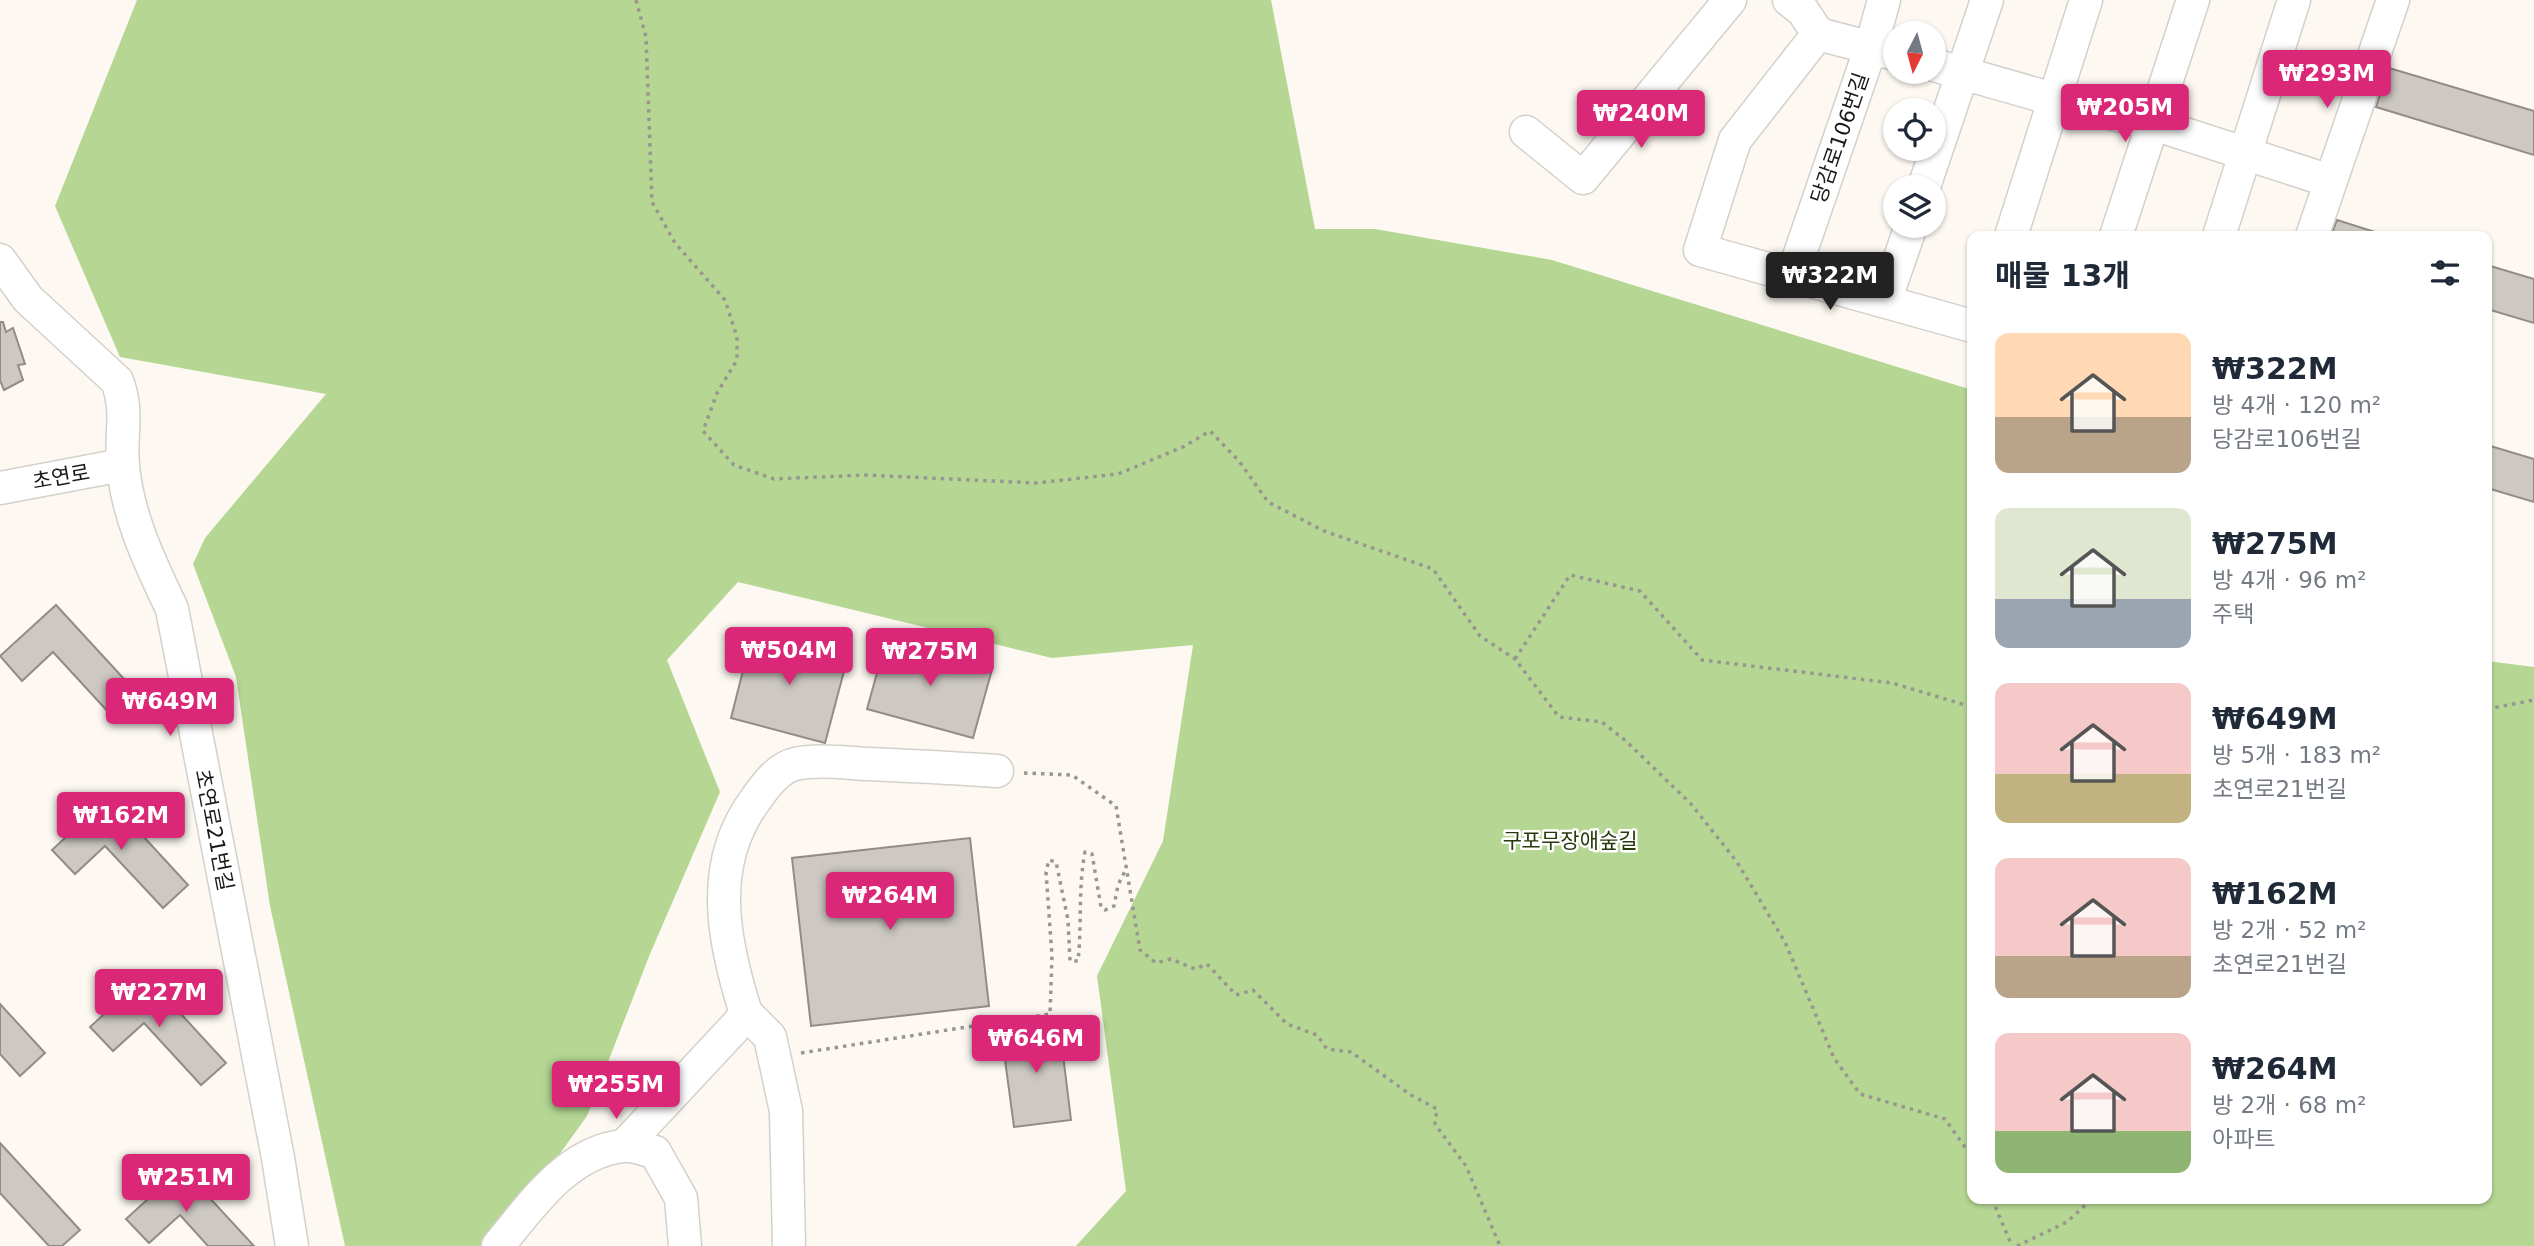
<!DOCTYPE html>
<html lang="ko">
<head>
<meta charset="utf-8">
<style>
  body { margin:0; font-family:"DejaVu Sans","Noto Sans KR",sans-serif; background:#f6f6f7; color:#1f2937; height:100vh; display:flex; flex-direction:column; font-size:26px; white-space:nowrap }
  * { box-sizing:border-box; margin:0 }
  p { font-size:23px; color:#747a83 }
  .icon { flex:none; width:38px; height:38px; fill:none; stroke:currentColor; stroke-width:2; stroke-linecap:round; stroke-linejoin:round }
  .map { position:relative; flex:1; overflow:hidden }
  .side { position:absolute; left:1967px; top:231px; width:525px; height:973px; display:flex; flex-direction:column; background:#fff; border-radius:14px; box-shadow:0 2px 5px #0004 }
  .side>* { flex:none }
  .needle { width:46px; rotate:186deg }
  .controls { position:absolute; left:1883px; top:21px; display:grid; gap:14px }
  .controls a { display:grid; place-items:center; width:63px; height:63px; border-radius:50%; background:#fff; box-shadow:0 2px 5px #0004; font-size:35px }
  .price { position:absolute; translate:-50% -60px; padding:0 16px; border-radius:7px; background:#db2777; color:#fff; font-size:23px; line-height:46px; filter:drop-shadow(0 2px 4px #0008) }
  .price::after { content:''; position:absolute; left:50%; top:42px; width:21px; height:16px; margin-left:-10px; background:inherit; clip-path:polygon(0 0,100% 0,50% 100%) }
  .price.current { background:#222; color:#fff }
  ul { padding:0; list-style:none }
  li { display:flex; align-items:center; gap:21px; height:175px; padding:0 28px }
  li span { display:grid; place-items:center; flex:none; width:196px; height:140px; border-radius:14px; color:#555 }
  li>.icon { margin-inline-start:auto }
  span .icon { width:84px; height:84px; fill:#fffc; stroke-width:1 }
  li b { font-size:30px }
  h2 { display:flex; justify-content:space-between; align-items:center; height:84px; padding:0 28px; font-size:30px }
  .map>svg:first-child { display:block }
</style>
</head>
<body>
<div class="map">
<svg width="2534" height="1246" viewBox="0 0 2534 1246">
  <rect width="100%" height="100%" fill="#fdf9f2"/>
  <polygon fill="#b5d793" points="137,0 1271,0 1315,229 1375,229 1552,260 1972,390 1972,1199 2487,1199 2487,661 2534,667 2534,1246 1076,1246 1126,1191 1097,976 1163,841 1193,645 1052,658 738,582 667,660 720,792 650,954 587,1116 523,1205 489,1246 345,1246 270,906 236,677 193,564 205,538 326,394 120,357 55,206"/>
  <g fill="#cdc8c2" stroke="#918c87" stroke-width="2">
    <polygon points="2389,68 2534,111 2534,155 2376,107"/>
    <polygon points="2337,220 2375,232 2375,236 2331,236"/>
    <polygon points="2487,265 2534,279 2534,323 2487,309"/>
    <polygon points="0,322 3,322 6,332 13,328 25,364 18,365 23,380 4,390 0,380"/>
    <polygon points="2487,445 2534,459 2534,502 2487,488"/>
    <polygon points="56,605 136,692 111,715 53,652 22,681 0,656"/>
    <polygon points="753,631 848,656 825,743 731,718"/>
    <polygon points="887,637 993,666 973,738 867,709"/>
    <polygon points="108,798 188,885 163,908 105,846 75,874 52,850"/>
    <polygon points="970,838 989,1006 811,1026 792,858"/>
    <polygon points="146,976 226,1063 201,1085 144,1023 113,1051 90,1027"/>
    <polygon points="0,1004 45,1053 20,1076 0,1054"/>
    <polygon points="1059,1022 1071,1120 1014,1127 1001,1030"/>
    <polygon points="0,1143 80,1230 62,1246 49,1246 0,1193"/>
    <polygon points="182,1168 254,1246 208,1246 180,1215 149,1243 126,1219"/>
  </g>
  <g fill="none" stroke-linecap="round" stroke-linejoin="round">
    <g stroke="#d4d0ca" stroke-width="35">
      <g id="minor">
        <polyline points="1789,0 1803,11 1818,34 1735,140 1700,250 1972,326"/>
        <polyline points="1818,34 1895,54"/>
        <polyline points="1934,65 2053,99 2154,124 2330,181"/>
        <polyline points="1526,132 1583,178 1730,0"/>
        <polyline points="1924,187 1987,0"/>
        <polyline points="2011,236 2086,0"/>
        <polyline points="2116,236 2193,0"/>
        <polyline points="2219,236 2294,0"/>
        <polyline points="2312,236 2393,0"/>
        <path d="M0 260 28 299 117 381C129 411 120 435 123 466 128 518 150 562 172 609L278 1158 292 1246"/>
        <polyline points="1793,274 1871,47 1884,0"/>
        <polyline points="1885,301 1911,226"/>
        <polyline points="0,488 122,465"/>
        <polyline points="746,1013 770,1037 786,1111 789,1246"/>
        <path d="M625 1145 737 1025 746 1013C723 941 707 864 756 799 765 786 778 768 795 764 818 759 846 763 869 764 912 766 955 768 997 771"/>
        <path d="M498 1246C531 1206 567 1152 623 1146 633 1145 645 1150 655 1152L681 1198 685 1246"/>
      </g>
    </g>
    <g stroke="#999691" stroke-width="3.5" stroke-dasharray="3.5 5" stroke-linecap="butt">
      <polyline points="636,0 646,37 652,202 675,243 725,300 737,337 737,360 717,393 703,431 734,465 774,479 865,475 1036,483 1118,474 1183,447 1210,431 1239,461 1268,502 1324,531 1433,569 1480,636 1515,659 1559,717 1602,722 1626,741 1691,804 1737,862 1785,942 1834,1058 1860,1094 1945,1119 1972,1157"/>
      <polyline points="1515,659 1570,575 1640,591 1702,660 1892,683 1972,707"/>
      <polyline points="2487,709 2534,700"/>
      <polyline points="1024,773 1072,775 1116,806 1140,950 1156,963 1171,959 1195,969 1207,964 1236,995 1253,990 1287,1024 1317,1035 1327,1049 1351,1052 1411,1095 1437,1109 1435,1124 1466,1166 1500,1246"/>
      <path d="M801 1053 1050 1014 1052 956 1046 872 1049 860 1056 862 1068 920 1070 961H1078C1082 925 1078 887 1085 852L1092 854 1101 907 1105 910 1114 906 1118 885 1126 869"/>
      <polyline points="1992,1199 2012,1246"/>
      <polyline points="2017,1246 2067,1222 2092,1199"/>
    </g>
    <use href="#minor" stroke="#fff" stroke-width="32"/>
  </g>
  <g text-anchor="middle" stroke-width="5" stroke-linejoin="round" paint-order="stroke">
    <g font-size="21" fill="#1b1917" stroke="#fff">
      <text transform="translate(1840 138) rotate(-71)" y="7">당감로106번길</text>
      <text transform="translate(61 477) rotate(-10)" y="7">초연로</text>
      <text transform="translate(214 830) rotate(79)" y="7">초연로21번길</text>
    </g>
    <g font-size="21" fill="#273b0a" stroke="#fff">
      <text x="1570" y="848">구포무장애숲길</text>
    </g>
  </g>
</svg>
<div class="controls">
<a><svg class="needle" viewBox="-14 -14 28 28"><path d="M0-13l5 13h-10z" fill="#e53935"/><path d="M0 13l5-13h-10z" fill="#747a83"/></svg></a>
<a><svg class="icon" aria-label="locate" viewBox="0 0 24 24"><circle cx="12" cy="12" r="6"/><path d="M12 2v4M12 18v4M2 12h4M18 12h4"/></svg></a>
<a><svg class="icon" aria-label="layers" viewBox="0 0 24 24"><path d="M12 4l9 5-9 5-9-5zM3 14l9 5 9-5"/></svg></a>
</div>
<b class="price" style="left:2327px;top:110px">₩293M</b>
<b class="price" style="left:2125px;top:144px">₩205M</b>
<b class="price" style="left:1641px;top:150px">₩240M</b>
<b class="price current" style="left:1830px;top:312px">₩322M</b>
<b class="price" style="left:789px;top:687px">₩504M</b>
<b class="price" style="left:930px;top:688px">₩275M</b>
<b class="price" style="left:170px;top:738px">₩649M</b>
<b class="price" style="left:121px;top:852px">₩162M</b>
<b class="price" style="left:890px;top:932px">₩264M</b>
<b class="price" style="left:159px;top:1029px">₩227M</b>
<b class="price" style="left:1036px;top:1075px">₩646M</b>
<b class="price" style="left:616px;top:1121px">₩255M</b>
<b class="price" style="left:186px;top:1214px">₩251M</b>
<section class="side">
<h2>매물 13개<svg class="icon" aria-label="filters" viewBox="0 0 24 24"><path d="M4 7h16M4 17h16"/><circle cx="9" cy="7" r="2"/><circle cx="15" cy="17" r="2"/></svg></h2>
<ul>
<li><span style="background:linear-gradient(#ffd9b3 60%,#b9a48a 0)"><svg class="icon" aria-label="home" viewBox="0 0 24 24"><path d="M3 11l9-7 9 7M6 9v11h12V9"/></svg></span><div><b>₩322M</b><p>방 4개 · 120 m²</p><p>당감로106번길</p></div></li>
<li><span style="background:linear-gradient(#dfe7d0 65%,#9aa5b1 0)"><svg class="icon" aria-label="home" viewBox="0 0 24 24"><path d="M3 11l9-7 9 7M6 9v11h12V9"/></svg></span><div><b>₩275M</b><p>방 4개 · 96 m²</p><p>주택</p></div></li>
<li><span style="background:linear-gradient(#f6c9c9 65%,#c2b280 0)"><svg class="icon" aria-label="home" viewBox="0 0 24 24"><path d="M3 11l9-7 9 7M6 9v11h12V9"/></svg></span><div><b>₩649M</b><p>방 5개 · 183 m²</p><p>초연로21번길</p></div></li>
<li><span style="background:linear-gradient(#f6c9c9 70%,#b9a48a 0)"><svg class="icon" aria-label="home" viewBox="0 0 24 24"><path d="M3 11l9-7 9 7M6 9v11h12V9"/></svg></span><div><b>₩162M</b><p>방 2개 · 52 m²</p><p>초연로21번길</p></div></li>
<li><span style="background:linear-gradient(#f6c9c9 70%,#8fb573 0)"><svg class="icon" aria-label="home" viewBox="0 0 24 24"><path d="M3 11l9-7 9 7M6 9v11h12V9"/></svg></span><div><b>₩264M</b><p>방 2개 · 68 m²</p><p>아파트</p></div></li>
</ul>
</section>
</div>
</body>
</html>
